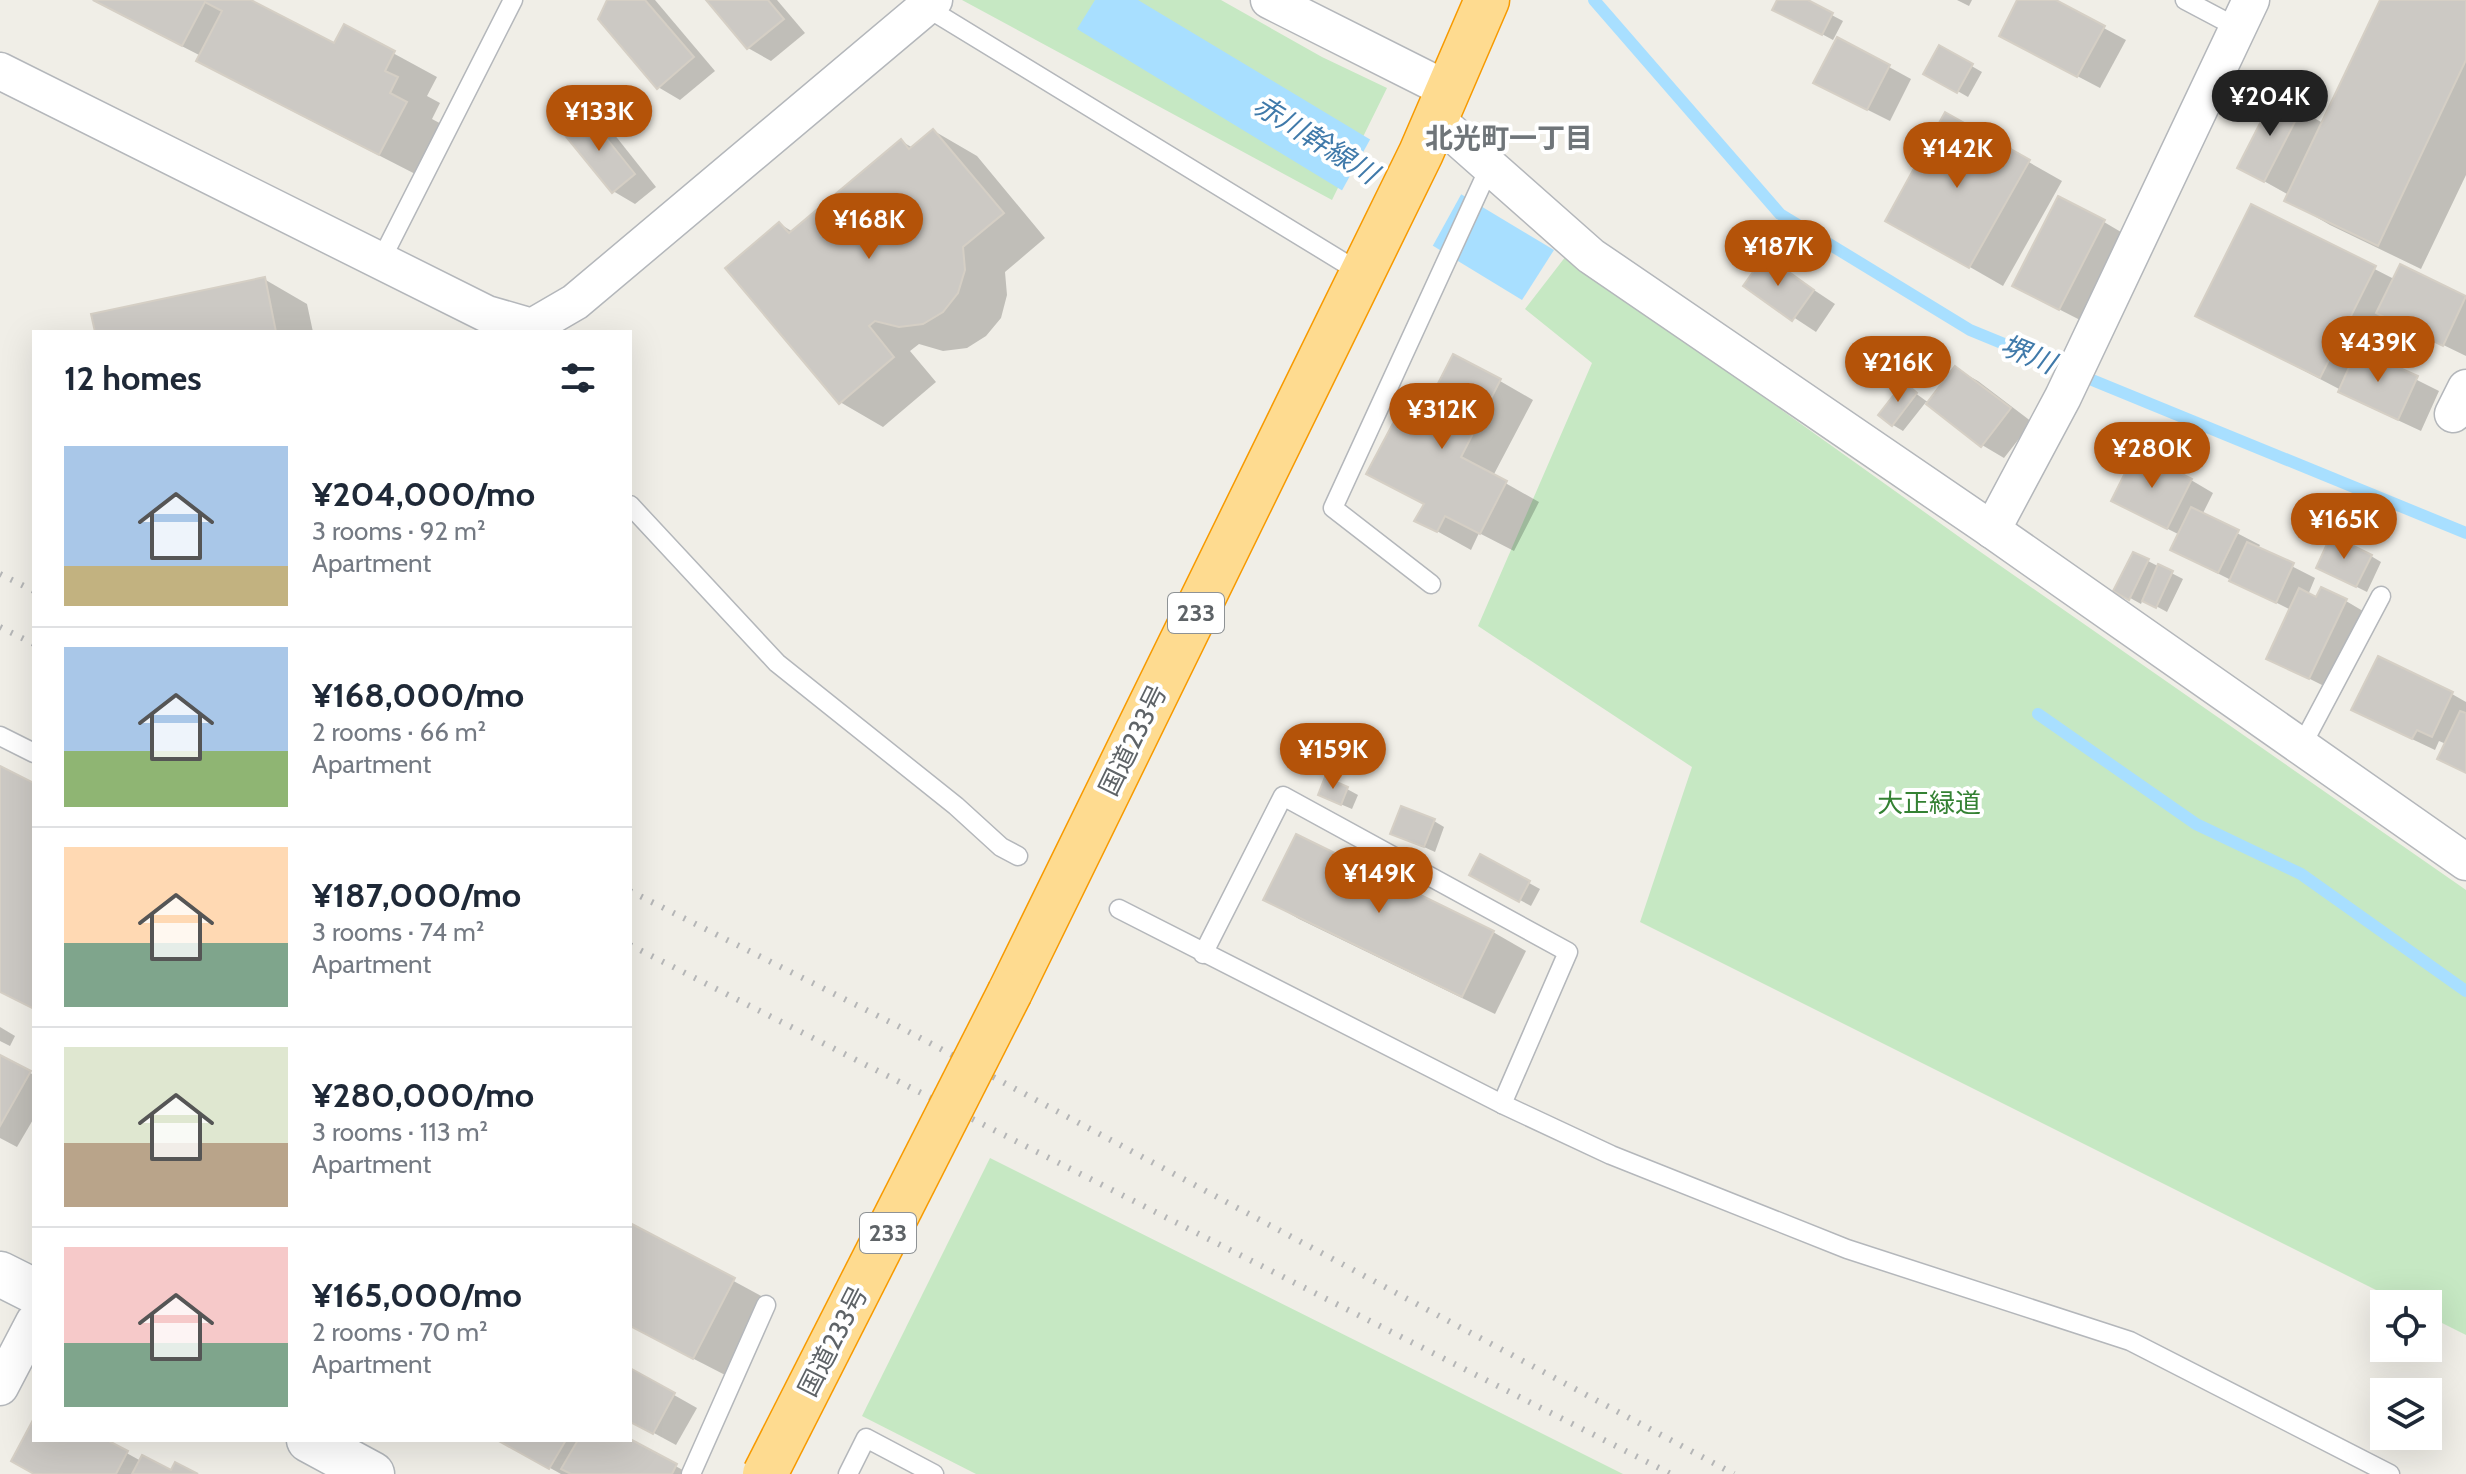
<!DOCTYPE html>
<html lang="en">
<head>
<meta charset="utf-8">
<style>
  body { margin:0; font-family:Cabin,"Noto Sans JP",sans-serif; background:#f2f2f3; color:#1f2937; height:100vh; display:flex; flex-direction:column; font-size:30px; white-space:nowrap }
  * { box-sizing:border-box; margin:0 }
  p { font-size:26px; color:#747a83 }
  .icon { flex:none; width:44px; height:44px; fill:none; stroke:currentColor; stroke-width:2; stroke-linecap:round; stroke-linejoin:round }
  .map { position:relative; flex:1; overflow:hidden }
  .drawer { position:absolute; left:32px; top:330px; width:600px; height:1112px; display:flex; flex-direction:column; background:#fff; border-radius:0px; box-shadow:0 8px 32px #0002 }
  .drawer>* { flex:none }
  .controls { position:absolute; left:2370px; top:1290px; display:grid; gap:16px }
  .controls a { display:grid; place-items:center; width:72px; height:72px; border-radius:0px; background:#fff; box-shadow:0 8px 32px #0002; font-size:40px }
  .price { position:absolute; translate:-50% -68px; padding:0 18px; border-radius:28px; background:#b45309; color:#fff; font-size:26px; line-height:52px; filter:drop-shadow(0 2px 4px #0008) }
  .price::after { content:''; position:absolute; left:50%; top:48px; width:24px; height:18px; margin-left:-12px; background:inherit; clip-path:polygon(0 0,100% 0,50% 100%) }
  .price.current { background:#222; color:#fff }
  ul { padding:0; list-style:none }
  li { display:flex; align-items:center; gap:24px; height:200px; padding:0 32px }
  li+li { border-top:2px solid #e0e1e3 }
  li span { display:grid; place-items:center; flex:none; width:224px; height:160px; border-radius:0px; color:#555 }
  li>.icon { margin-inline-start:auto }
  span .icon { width:96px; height:96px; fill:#fffc; stroke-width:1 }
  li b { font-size:34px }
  h2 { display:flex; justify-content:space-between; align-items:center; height:96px; padding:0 32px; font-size:34px }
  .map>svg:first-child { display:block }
</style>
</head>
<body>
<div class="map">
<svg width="2466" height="1474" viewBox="0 0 2466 1474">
  <rect width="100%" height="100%" fill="#f0eee7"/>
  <g fill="#c6e8c3">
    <polygon points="962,0 1221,0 1322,57 1387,88 1332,200"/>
    <polygon points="1566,256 1972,546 2466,890 2466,1335 2428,1316 2428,1304 2404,1304 1640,922 1692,767 1478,626 1592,363 1525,309"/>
    <polygon points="990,1158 1623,1474 976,1474 862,1416"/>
  </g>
  <polygon fill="#a8dfff" points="1095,0 1138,0 1554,250 1522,300 1077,29"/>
  <polygon fill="#f0eee7" points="1372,136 1463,191 1431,249 1340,194"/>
  <g fill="#0003">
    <polygon points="92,0 246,0 335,45 345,27 437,77 427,96 440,103 432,119 449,128 423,178 242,85 199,61 201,56"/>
    <polygon points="609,0 655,0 715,71 680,100 658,87"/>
    <polygon points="708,0 777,0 805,33 771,61 748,48"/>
    <polygon points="1779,0 1803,0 1843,21 1833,40 1783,13"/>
    <polygon points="1957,0 1972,0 1969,6"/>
    <polygon points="2020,0 2052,0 2126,40 2100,88 2024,48"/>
    <polygon points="2382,0 2466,0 2466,175 2421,269 2330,225 2287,200 2289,195 2262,180 2276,97 2323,123"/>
    <polygon points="1940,48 1982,72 1968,97 1926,73"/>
    <polygon points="1889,67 1911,79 1890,121 1838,95"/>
    <polygon points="1946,115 2062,181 2003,286 1888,220"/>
    <polygon points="587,116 610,129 656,187 635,204 613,191"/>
    <polygon points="934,131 977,156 1045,238 1005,272 1007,295 1001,318 986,336 967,348 943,351 919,344 910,351 936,382 883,427 840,402 780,224 793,232 901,141 913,148"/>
    <polygon points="2252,206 2394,279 2400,266 2466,298 2466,356 2392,320 2373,358 2439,391 2421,431 2363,404 2341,392 2341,390 2198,315"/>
    <polygon points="2104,222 2126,235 2082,321 2037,298"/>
    <polygon points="1766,258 1835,304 1816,332 1746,286"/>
    <polygon points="264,279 307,304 313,332 97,332"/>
    <polygon points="1956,369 1978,381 2032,422 2004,458 1982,445 1926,402 1903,431 1893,425 1904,385 1929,403"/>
    <polygon points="1500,381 1533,400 1493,476 1539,502 1514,551 1479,533 1471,550 1417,520"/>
    <polygon points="2191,480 2213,493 2202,515 2260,545 2258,549 2315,578 2308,595 2317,599 2346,601 2368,614 2332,690 2268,658 2291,610 2195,562 2180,535 2136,513"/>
    <polygon points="2371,556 2381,562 2367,592 2329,573"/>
    <polygon points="2148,561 2183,579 2167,612 2143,599 2141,604 2116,590"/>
    <polygon points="2452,694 2466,702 2466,773 2446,744 2439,741 2435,750 2376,722"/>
    <polygon points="1347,789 1358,795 1352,809 1331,800"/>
    <polygon points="1434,821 1444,827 1435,852 1393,833"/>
    <polygon points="1481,857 1540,889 1531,906 1472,874"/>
    <polygon points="1266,900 1493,932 1526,951 1495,1014 1299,919"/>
    <polygon points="0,1027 15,1036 10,1046 0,1041"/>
    <polygon points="0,1057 34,1075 34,1118 17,1147 0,1138"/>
    <polygon points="630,1225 767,1299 727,1376 630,1326"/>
    <polygon points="630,1370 697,1408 676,1445 630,1420"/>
    <polygon points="34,1422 34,1440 103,1440 141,1461 172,1473 194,1474 37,1474 13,1461"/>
    <polygon points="500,1440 628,1440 690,1474 561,1474"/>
  </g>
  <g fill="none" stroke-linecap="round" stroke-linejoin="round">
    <g stroke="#a8dfff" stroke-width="12">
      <polyline points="1594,0 1780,214 1970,330 2466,533"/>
      <polyline points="2038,714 2196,824 2301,874 2466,991"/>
    </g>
  </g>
  <g fill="#ccc9c4" stroke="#d5cfc5" stroke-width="2">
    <polygon points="93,0 251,0 334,43 344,24 395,51 385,71 398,77 390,93 407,102 379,155 196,61 222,11 205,2 182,46"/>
    <polygon points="607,0 645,0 694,57 657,89 598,19"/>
    <polygon points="706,0 768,0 784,19 747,49"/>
    <polygon points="1777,0 1808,0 1833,13 1822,35 1772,10"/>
    <polygon points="2017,0 2056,0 2105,26 2077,77 1999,36"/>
    <polygon points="2380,0 2466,0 2466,60 2378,246 2284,201"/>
    <polygon points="1837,37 1890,65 1867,110 1813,83"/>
    <polygon points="1939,45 1973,64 1957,93 1923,74"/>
    <polygon points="2275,94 2302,108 2264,182 2237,168"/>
    <polygon points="1945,112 2030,160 1969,268 1885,221"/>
    <polygon points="587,114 635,174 612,193 563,133"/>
    <polygon points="933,129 1004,213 963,247 965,270 958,293 943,312 923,324 899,327 875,321 869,326 894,357 839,404 725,268 779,222 789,233 901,139 909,149"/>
    <polygon points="2058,196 2105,220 2059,310 2012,286"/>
    <polygon points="2251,204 2376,266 2320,378 2195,316"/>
    <polygon points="1765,255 1814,290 1792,321 1743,286"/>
    <polygon points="2400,264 2466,296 2443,346 2376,313"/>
    <polygon points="265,277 276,332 95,332 91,314"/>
    <polygon points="2357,349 2418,376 2398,420 2338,392"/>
    <polygon points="1453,354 1501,379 1461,457 1507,481 1480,534 1445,516 1437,532 1414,521 1424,504 1366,474 1408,395 1427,405"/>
    <polygon points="1955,366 2011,408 1981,447 1926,404"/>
    <polygon points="1904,382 1917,393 1892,426 1878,415"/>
    <polygon points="2136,451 2192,479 2167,529 2111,501"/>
    <polygon points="2191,507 2239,530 2218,573 2170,550"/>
    <polygon points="2331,535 2372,555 2356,587 2316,568"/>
    <polygon points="2247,542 2294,563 2276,603 2229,581"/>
    <polygon points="2133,552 2149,559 2129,600 2113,591"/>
    <polygon points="2158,564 2173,571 2156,608 2142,601"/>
    <polygon points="2321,587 2347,599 2309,679 2266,659 2299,588 2316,597"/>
    <polygon points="2378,656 2453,692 2432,737 2417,730 2412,739 2351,710"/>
    <polygon points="2460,711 2466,713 2466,773 2437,759"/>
    <polygon points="0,766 34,783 34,1009 0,992"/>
    <polygon points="1325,777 1348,787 1341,805 1318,795"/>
    <polygon points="1401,806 1435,819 1424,847 1390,834"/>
    <polygon points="1296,834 1494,931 1462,997 1263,900"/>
    <polygon points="1480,854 1530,881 1519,902 1469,875"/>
    <polygon points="0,1055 31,1071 0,1126"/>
    <polygon points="630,1223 735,1278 693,1359 630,1326"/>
    <polygon points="630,1368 675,1393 653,1434 630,1422"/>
    <polygon points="34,1418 34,1440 107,1440 128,1451 116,1474 34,1474 11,1461"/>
    <polygon points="630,1439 677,1464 672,1474 571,1474 561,1469 578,1440"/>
    <polygon points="497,1440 566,1440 549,1469"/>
    <polygon points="142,1455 171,1470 175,1462 198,1474 132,1474"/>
  </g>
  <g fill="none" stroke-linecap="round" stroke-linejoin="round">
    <g stroke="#b4b7bb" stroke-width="21">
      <g id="lane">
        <polyline points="2185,0 2238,28"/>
        <polyline points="926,7 1361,273"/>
        <polyline points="380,262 513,0"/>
        <polyline points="630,505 777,663 956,806 1001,847 1018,856"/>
        <polyline points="1431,584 1333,508 1490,166"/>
        <polyline points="0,736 34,753"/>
        <polyline points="2301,747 2381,596"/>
        <polyline points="1119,909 1502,1104 1611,1155 1847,1249 2130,1341 2390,1474"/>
        <polyline points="1203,954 1283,796 1568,952 1502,1104"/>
        <polyline points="691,1474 766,1305"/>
        <polyline points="848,1474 866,1438 934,1474"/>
      </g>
    </g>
    <g stroke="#b4b7bb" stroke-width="39">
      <g id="street">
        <polyline points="1269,0 1448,90"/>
        <polyline points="0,71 487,314 532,327 575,302 934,0"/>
        <polyline points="1436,119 1591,256 1992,530 2466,862"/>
        <polyline points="2453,414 2466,388"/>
        <polyline points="1992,530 2063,397 2251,0"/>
        <polyline points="0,1387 34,1322"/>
      </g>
    </g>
    <g stroke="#b3b7bb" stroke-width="47">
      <g id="secondary">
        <polyline points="0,1274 34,1291"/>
        <polyline points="309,1440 372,1474"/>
      </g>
    </g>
    <g stroke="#f79a00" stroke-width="47">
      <polyline id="highway" points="1010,992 1421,153 1487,0"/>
    </g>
    <use href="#lane" stroke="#fff" stroke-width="18"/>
    <use href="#street" stroke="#fff" stroke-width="36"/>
    <use href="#secondary" stroke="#fff" stroke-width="44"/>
    <use href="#highway" stroke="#fedb90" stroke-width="44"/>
    <g stroke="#b5b6b7" stroke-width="6" stroke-dasharray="2 10" stroke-linecap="butt">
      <polyline points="0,574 34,591"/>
      <polyline points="0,627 34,644"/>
      <polyline points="630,891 898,1026 1734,1474"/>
      <polyline points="630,945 1671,1474"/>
    </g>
    <g stroke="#f79a00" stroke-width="47" stroke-linecap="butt">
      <polyline id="highway-bridge" points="765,1474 1010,992"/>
    </g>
    <use href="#highway-bridge" stroke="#fedb90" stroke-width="44"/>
  </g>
  <g text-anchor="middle" stroke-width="8" stroke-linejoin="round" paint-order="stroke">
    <g fill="#fff" stroke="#8e9295" stroke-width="2">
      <rect x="1168" y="593" width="56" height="40" rx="6"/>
      <rect x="860" y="1213" width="56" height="40" rx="6"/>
    </g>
    <g font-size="24" font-weight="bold" fill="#5e6367">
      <text x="1196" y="621">233</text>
      <text x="888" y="1241">233</text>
    </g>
    <g font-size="26" fill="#5e6367" stroke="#fff">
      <text transform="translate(1133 740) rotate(-64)" y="9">国道233号</text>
      <text transform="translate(833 1341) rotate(-63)" y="9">国道233号</text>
    </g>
    <g font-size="26" fill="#348133" stroke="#fff">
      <text x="1929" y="812">大正緑道</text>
    </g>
    <g font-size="28" font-weight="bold" fill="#6f7579" stroke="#fff">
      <text x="1509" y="148">北光町一丁目</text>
    </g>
    <g font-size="28" font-style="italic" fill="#407aaa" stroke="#fff">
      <text transform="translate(1316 139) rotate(32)" y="10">赤川幹線川</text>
      <text transform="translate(2028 354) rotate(22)" y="10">堺川</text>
    </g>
  </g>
</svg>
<div class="controls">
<a><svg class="icon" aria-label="locate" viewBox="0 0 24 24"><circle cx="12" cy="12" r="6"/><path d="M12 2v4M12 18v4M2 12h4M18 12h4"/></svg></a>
<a><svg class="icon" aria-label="layers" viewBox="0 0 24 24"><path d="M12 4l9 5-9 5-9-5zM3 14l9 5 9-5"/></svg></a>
</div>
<b class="price current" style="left:2270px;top:138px">¥204K</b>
<b class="price" style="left:599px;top:153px">¥133K</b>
<b class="price" style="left:1957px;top:190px">¥142K</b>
<b class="price" style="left:869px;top:261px">¥168K</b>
<b class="price" style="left:1778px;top:288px">¥187K</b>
<b class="price" style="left:2378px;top:384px">¥439K</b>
<b class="price" style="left:1898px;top:404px">¥216K</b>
<b class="price" style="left:1442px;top:451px">¥312K</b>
<b class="price" style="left:2152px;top:490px">¥280K</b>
<b class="price" style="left:2344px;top:561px">¥165K</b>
<b class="price" style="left:1333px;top:791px">¥159K</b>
<b class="price" style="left:1379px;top:915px">¥149K</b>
<section class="drawer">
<h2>12 homes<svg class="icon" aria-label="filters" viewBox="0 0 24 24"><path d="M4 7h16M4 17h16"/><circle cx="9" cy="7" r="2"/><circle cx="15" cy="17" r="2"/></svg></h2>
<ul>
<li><span style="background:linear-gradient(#a9c7e8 75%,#c2b280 0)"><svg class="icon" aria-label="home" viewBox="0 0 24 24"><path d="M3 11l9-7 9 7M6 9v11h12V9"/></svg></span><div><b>¥204,000/mo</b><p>3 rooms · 92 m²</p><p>Apartment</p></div></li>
<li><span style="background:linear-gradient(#a9c7e8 65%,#8fb573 0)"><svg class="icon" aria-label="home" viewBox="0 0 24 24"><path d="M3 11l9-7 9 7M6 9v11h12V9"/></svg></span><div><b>¥168,000/mo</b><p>2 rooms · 66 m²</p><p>Apartment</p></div></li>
<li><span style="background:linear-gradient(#ffd9b3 60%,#7fa58c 0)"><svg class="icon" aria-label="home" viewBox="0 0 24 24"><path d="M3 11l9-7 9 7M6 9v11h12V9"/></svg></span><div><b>¥187,000/mo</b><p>3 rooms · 74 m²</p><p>Apartment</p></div></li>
<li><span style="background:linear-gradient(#dfe7d0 60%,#b9a48a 0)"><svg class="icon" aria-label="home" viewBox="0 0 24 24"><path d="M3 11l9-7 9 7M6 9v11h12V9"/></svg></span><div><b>¥280,000/mo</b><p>3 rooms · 113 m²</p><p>Apartment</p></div></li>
<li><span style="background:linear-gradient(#f6c9c9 60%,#7fa58c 0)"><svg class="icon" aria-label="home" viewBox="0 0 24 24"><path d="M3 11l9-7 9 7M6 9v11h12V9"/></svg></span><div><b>¥165,000/mo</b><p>2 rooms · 70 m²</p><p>Apartment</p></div></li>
</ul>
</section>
</div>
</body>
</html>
